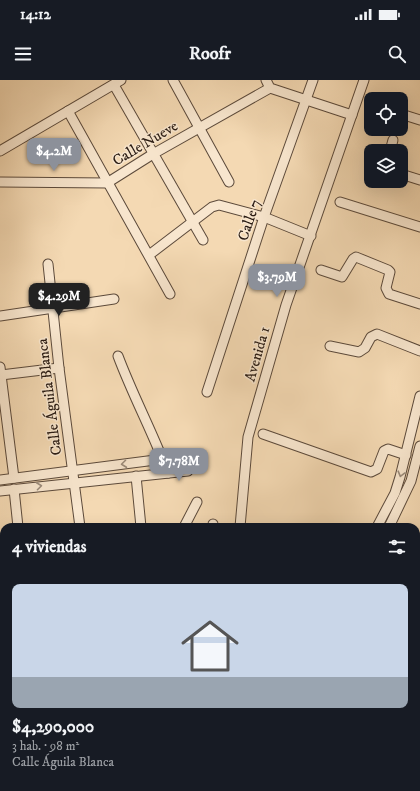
<!DOCTYPE html>
<html lang="es">
<head>
<meta charset="utf-8">
<style>
  body { margin:0; font-family:"IM FELL DW Pica",serif; background:#242831; color:#f1f3f6; height:100vh; display:flex; flex-direction:column; font-size:15px; white-space:nowrap }
  * { box-sizing:border-box; margin:0 }
  p { font-size:13px; color:#9ea1a6 }
  .icon { flex:none; width:22px; height:22px; fill:none; stroke:currentColor; stroke-width:2; stroke-linecap:round; stroke-linejoin:round }
  .map { position:relative; flex:1; overflow:hidden }
  .side { position:absolute; left:0px; top:443px; width:420px; height:268px; display:flex; flex-direction:column; background:#171b24; border-radius:12px 12px 0 0; box-shadow:0 4px 16px #0002 }
  .side>* { flex:none }
  .buttons { position:absolute; left:364px; top:12px; display:grid; gap:8px }
  .buttons a { display:grid; place-items:center; width:44px; height:44px; border-radius:8px; background:#171b24; box-shadow:0 4px 16px #0002; font-size:20px }
  .price { position:absolute; translate:-50% -34px; padding:0 9px; border-radius:8px; background:#8c9099; color:#fff; font-size:13px; line-height:26px; filter:drop-shadow(0 1px 2px #0008) }
  .price::after { content:''; position:absolute; left:50%; top:24px; width:12px; height:9px; margin-left:-6px; background:inherit; clip-path:polygon(0 0,100% 0,50% 100%) }
  .price.active { background:#222; color:#fff }
  ul { padding:0; list-style:none }
  li { display:grid; align-content:center; gap:8px; height:212px; padding:0 12px }
  li+li { border-top:1px solid #363941 }
  li span { display:grid; place-items:center; height:124px; border-radius:8px; color:#555 }
  li>.icon { margin-inline-start:auto }
  span .icon { width:72px; height:72px; fill:#fffc; stroke-width:1 }
  li b { font-size:17px }
  h2 { display:flex; justify-content:space-between; align-items:center; height:48px; padding:0 12px; font-size:17px }
  .status { display:flex; justify-content:space-between; align-items:center; height:28px; padding:0 20px; background:#171b24; direction:ltr }
  .status svg { height:11px; fill:currentColor }
  header { display:flex; justify-content:space-between; align-items:center; height:52px; padding:0 12px; background:#171b24; font-size:18px; font-weight:700 }
  .map>svg:first-child { display:block }
</style>
</head>
<body>
<div class="status"><b>14:12</b><svg viewBox="0 0 49 12"><path d="M0 12V9h3v3zM5 12V6h3v6zM10 12V3h3v9zM15 12V0h3v12zM26 1h20v11H26zM47 4h2v5h-2z"/></svg></div>
<header><svg class="icon" aria-label="menu" viewBox="0 0 24 24"><path d="M4 6h16M4 12h16M4 18h16"/></svg>Roofr<svg class="icon" aria-label="search" viewBox="0 0 24 24"><circle cx="10" cy="10" r="6"/><path d="M15 15l6 6"/></svg></header>
<div class="map">
<svg width="420" height="711" viewBox="0 0 420 711">
  <rect width="100%" height="100%" fill="#f4d9b3"/>
  <filter id="stains"><feTurbulence type="fractalNoise" baseFrequency=".005" numOctaves="4"/><feColorMatrix values="0 0 0 0 .2 0 0 0 0 .09 0 0 0 0 .02 0 0 0 .5 -.17"/></filter>
  <radialGradient id="worn" r=".72"><stop offset=".6" stop-color="#630" stop-opacity="0"/><stop offset="1" stop-color="#630" stop-opacity=".3"/></radialGradient>
  <g fill="none" stroke-linecap="round" stroke-linejoin="round">
    <g stroke="#5c4a3b" stroke-width="11">
      <g id="minor">
        <polyline points="173,0 229,102"/>
        <polyline points="266,0 270,8 352,35"/>
        <polyline points="114,5 203,160"/>
        <polyline points="68,31 170,214"/>
        <polyline points="401,34 420,40"/>
        <polyline points="0,71 121,0"/>
        <polyline points="390,71 393,60"/>
        <polyline points="401,94 420,100"/>
        <polyline points="0,102 107,103 153,74 270,8"/>
        <polyline points="340,122 420,147"/>
        <polyline points="149,175 212,127 219,125 264,137 311,156"/>
        <polyline points="48,184 59,288 80,447"/>
        <polyline points="321,190 342,197 353,179 356,177 388,190 390,192 386,208 389,214 420,224"/>
        <polyline points="0,236 114,219"/>
        <polyline points="330,266 359,272 365,268 371,257 377,254 420,271"/>
        <path d="M118 276C133 316 153 353 168 393"/>
        <polyline points="0,287 14,398"/>
        <polyline points="1,295 59,288"/>
        <polyline points="207,312 264,137 313,0"/>
        <polyline points="263,354 371,392 377,389 384,371 388,369 406,375"/>
        <polyline points="136,396 141,447"/>
        <polyline points="0,400 163,379"/>
        <polyline points="14,409 18,447"/>
        <polyline points="0,411 188,391"/>
        <polyline points="184,447 197,422"/>
        <polyline points="213,447 213,444"/>
        <polyline points="240,447 248,357 286,225 364,0"/>
        <polyline points="377,447 395,413 400,397 420,316"/>
        <polyline points="389,447 411,401 420,366"/>
        <polyline points="416,507 420,504"/>
        <polyline points="0,530 4,529"/>
        <polyline points="416,559 420,557"/>
        <polyline points="416,571 420,569"/>
        <polyline points="416,628 420,632"/>
        <polyline points="0,647 4,647"/>
        <polyline points="0,696 4,696"/>
        <polyline points="17,707 17,711"/>
        <polyline points="81,707 86,711"/>
        <polyline points="286,707 287,711"/>
        <polyline points="299,707 300,711"/>
        <polyline points="358,707 359,711"/>
        <polyline points="413,707 413,711"/>
        <polyline points="170,711 171,707"/>
        <polyline points="179,711 181,707"/>
        <polyline points="234,711 235,707"/>
      </g>
    </g>
    <use href="#minor" stroke="#f8e6ce" stroke-width="9"/>
  </g>
  <defs><path id="oneway-chevron" d="M-2-3.5L2.5 0L-2 3.5" fill="none" stroke-width="1.6" stroke-linecap="round" stroke-linejoin="round"/></defs>
  <g stroke="#9b8b7a">
    <use href="#oneway-chevron" transform="translate(124 384) rotate(173)"/>
    <use href="#oneway-chevron" transform="translate(401 394) rotate(105)"/>
    <use href="#oneway-chevron" transform="translate(39 406) rotate(-7)"/>
  </g>
  <g text-anchor="middle" stroke-width="3" stroke-linejoin="round" paint-order="stroke">
    <g font-size="15" fill="#291b13" stroke="#f8e6ce">
      <text transform="translate(145 63) rotate(-31)" y="5">Calle Nueve</text>
      <text transform="translate(249 140) rotate(-71)" y="5">Calle 7</text>
      <text transform="translate(257 274) rotate(-74)" y="5">Avenida 1</text>
      <text transform="translate(49 317) rotate(-97)" y="5">Calle Águila Blanca</text>
    </g>
  </g>
  <rect width="100%" height="100%" filter="url(#stains)"/>
  <rect width="100%" height="100%" fill="url(#worn)"/>
</svg>
<div class="buttons">
<a><svg class="icon" aria-label="locate" viewBox="0 0 24 24"><circle cx="12" cy="12" r="6"/><path d="M12 2v4M12 18v4M2 12h4M18 12h4"/></svg></a>
<a><svg class="icon" aria-label="layers" viewBox="0 0 24 24"><path d="M12 4l9 5-9 5-9-5zM3 14l9 5 9-5"/></svg></a>
</div>
<b class="price" style="left:54px;top:92px">$4.2M</b>
<b class="price" style="left:277px;top:218px">$3.79M</b>
<b class="price active" style="left:59px;top:237px">$4.29M</b>
<b class="price" style="left:179px;top:402px">$7.78M</b>
<section class="side">
<h2>4 viviendas<svg class="icon" aria-label="filters" viewBox="0 0 24 24"><path d="M4 7h16M4 17h16"/><circle cx="9" cy="7" r="2"/><circle cx="15" cy="17" r="2"/></svg></h2>
<ul>
<li><span style="background:linear-gradient(#c9d6e8 75%,#9aa5b1 0)"><svg class="icon" aria-label="home" viewBox="0 0 24 24"><path d="M3 11l9-7 9 7M6 9v11h12V9"/></svg></span><div><b>$4,290,000</b><p>3 hab. · 98 m²</p><p>Calle Águila Blanca</p></div></li>
</ul>
</section>
</div>
</body>
</html>
